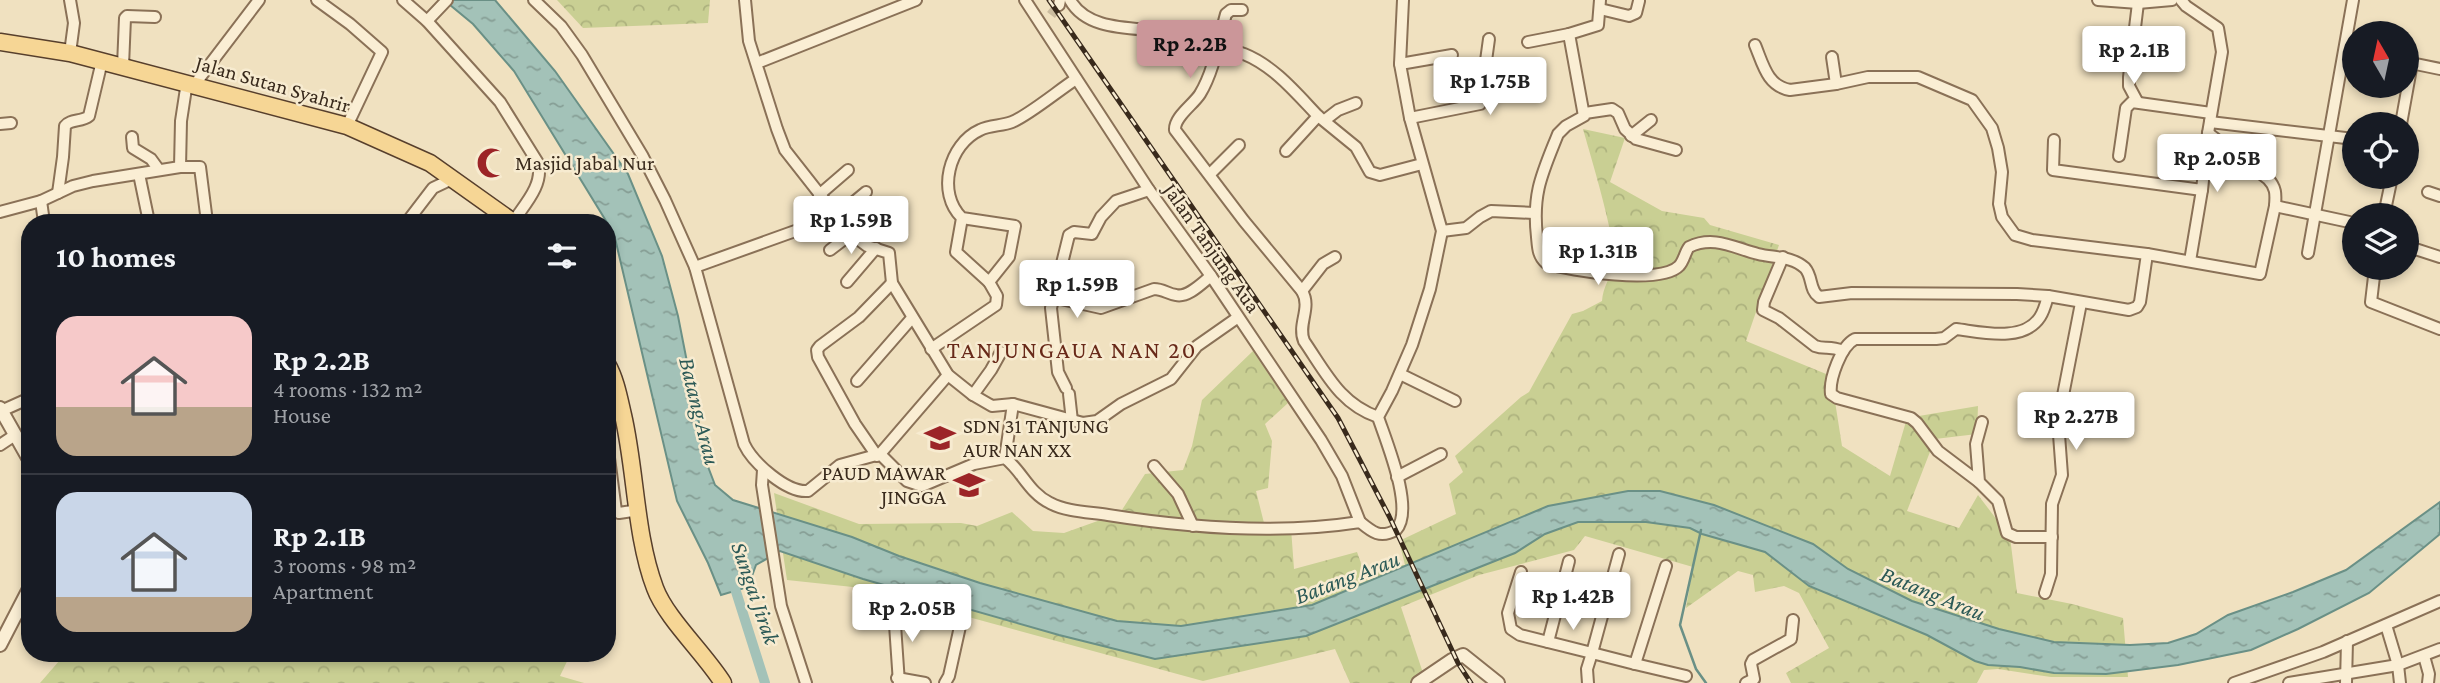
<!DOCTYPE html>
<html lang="en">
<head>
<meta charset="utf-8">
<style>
  body { margin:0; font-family:"Crimson Pro",serif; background:#20242c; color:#f1f3f6; height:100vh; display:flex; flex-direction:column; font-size:26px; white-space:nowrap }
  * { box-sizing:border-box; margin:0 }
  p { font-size:23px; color:#9ea1a6 }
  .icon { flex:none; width:38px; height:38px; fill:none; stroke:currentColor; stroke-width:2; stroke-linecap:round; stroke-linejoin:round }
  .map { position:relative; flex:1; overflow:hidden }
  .side { position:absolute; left:21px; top:214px; width:595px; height:448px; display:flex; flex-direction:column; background:#171b24; border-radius:28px; box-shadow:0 4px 10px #0003 }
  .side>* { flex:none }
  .needle { width:46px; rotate:351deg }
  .fabs { position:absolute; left:2342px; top:21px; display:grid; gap:14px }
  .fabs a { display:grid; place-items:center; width:77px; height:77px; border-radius:50%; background:#171b24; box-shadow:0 4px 10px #0003; font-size:35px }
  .price { position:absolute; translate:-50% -60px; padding:0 16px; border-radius:7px; background:#fff; color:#222; font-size:23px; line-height:46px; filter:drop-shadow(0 2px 4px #0008) }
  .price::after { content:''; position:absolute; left:50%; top:42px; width:21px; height:16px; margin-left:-10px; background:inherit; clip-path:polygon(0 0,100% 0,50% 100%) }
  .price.current { background:#cb9699; color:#111 }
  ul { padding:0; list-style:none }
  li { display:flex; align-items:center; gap:21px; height:175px; padding:0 35px }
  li+li { border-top:2px solid #363941 }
  li span { display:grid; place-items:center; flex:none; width:196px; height:140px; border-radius:21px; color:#555 }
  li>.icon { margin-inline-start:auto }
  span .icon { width:84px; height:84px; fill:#fffc; stroke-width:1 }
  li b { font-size:30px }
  h2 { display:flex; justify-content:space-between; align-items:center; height:84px; padding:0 35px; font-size:30px }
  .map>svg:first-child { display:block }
</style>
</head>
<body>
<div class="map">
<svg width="2440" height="683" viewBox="0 0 2440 683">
  <defs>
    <pattern id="forest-crowns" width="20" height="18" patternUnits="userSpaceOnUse" patternTransform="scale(1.75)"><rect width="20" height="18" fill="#c9cf93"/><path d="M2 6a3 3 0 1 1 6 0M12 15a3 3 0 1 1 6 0" fill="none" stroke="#adb27e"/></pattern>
    <pattern id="water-ripples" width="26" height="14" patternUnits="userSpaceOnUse" patternTransform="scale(1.75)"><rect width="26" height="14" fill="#a3c2b8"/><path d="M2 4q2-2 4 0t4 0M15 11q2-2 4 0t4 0" fill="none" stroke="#869e95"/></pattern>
  </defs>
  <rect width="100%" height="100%" fill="#f0e1c0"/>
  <g fill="url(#forest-crowns)">
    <polygon points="557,0 710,0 708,23 583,28"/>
    <path d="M1583 129 1625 138 1610 182 1662 211 1704 218 1710 225 1779 245 1746 341 1831 376 1842 446 1890 476 1907 418 1978 406 1977 434 1935 439 1907 511 1959 528 1978 495 2010 537 2017 593 2072 604 2123 618 2128 677H2051L1998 669 1984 670 1977 683H1791L1786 673 1829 648 1799 593 1784 586 1755 592 1753 575 1738 571 1686 608 1693 567 1585 536 1574 550 1479 575 1401 607 1424 676 1414 683H1350L1335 649 1203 681 862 588 787 580 774 493 859 524 961 523 977 526 1012 512 1033 531 1064 533 1120 513 1145 474 1183 470 1192 446 1202 400 1253 351 1288 403 1265 424 1272 441 1268 488 1256 491 1265 527 1291 528 1294 569 1357 552 1362 566 1405 565 1399 541 1456 514 1449 484 1463 472 1455 456 1521 397 1529 392 1572 314 1583 311 1602 301C1603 287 1610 278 1614 265 1618 245 1590 154 1583 129Z"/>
    <polygon points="66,653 571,653 560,676 584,683 40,683"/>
  </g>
  <polygon fill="url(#water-ripples)" stroke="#6a9086" stroke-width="2" points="444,0 495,0 555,71 628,174 662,256 678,316 707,464 715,485 733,500 852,537 899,556 980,583 1117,621 1181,626 1312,605 1548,506 1628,491 1660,491 1714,505 1813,544 1848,569 1912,601 1999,629 2054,642 2130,645 2168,643 2196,634 2228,615 2293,592 2346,570 2440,502 2440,534 2369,593 2298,629 2251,650 2178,665 2106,674 2054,673 2020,667 1988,665 1975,661 1927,635 1809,586 1765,552 1702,534 1690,528 1646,522 1578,522 1545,534 1515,553 1306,636 1155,659 1059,635 863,579 780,551 756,565 748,587 721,595 708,563 677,501 614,234 514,71 473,24"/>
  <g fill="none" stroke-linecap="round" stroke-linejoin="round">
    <polyline stroke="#6a9086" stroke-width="2.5" points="1701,530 1680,625 1696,669 1706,683"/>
    <polyline stroke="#a3c2b8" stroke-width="10" points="732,579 765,683"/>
    <polyline stroke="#cbbc9f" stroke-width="10" stroke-dasharray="10 5" stroke-linecap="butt" points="1051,15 1059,5"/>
    <g stroke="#8a7157" stroke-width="14">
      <g id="minor">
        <polyline points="317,0 350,24 382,52 347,126"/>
        <path d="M403 0 427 21 500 102 538 163C544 185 524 205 513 222"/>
        <path d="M534 0 561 26 582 55 642 155 665 200 695 267 744 444C753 463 787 493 808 491L840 465 880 454 948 375"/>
        <polyline points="745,0 749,41 777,129 785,150 851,234 867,246 889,253 892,283 948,375 973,395 992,406 1013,404 1083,423 1097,421 1121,404 1171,379 1197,346 1237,318"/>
        <polyline points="1025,0 1149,190 1211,276 1321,440 1342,476 1360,522"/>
        <path d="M1070 0C1089 34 1140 26 1173 33 1196 39 1222 46 1244 54 1274 66 1296 93 1318 116L1286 151"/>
        <path d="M1600 0 1598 25 1569 34 1584 116 1566 126 1558 134C1542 174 1532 193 1537 237 1538 248 1538 256 1546 263 1571 271 1661 285 1679 266 1684 261 1685 252 1689 247 1714 235 1734 248 1758 254 1774 258 1792 256 1805 268 1813 277 1809 290 1819 297L1852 293 2017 294 2048 296 2129 310 2137 307 2140 302 2147 254"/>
        <polyline points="2098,0 2138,3 2172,0"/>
        <polyline points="1059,5 1060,0"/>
        <polyline points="1600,9 1629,16 1636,13 1639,1"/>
        <path d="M1242 10H1231L1226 14C1219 39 1214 71 1200 94 1193 105 1174 117 1175 130L1244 221 1302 291 1323 264 1335 257"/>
        <polyline points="427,21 447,0"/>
        <polyline points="1528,42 1569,34"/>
        <path d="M1755 45C1763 64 1767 86 1790 90L1836 84 1868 77H1918L1972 100 1992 128 1998 148 2002 172 1999 204 2002 217 2015 235 2032 240 2147 254 2260 274 2275 206C2276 194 2276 187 2268 179L2208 133"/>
        <polyline points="70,53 74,23 70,0"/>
        <polyline points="1832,57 1836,84"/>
        <polyline points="2406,62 2440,69"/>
        <polyline points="757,63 916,0"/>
        <polyline points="1400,64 1452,55"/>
        <polyline points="123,66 125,18 127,16 155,17"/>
        <polyline points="195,84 259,0"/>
        <polyline points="2137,101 2129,86 2129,77 2138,3"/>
        <polyline points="1585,113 1612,109 1618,113 1625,129 1636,139 1676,150"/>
        <polyline points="1318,116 1356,147 1370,172 1380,175 1422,164"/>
        <polyline points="1410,118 1480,104 1489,39"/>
        <polyline points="1325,120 1338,110 1356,103"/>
        <polyline points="2210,122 2354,139"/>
        <polyline points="0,124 11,123"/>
        <polyline points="2401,124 2412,63"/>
        <polyline points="1631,136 1651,120"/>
        <polyline points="132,137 133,148 151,159 159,170"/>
        <polyline points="2054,140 2053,170 2202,190 2208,133 2222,52 2218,28 2186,6 2181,0"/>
        <polyline points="2119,156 2126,108 2132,102 2211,113"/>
        <polyline points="180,167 200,167 207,222"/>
        <polyline points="139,174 149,222"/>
        <polyline points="1210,174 1239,145"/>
        <polyline points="2428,192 2440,196"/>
        <path d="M58 193 63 157 65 126C70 119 82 122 89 116L102 61"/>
        <polyline points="819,195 848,170"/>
        <polyline points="41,201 44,222"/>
        <polyline points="2275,206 2354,223"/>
        <polyline points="0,212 41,201 73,186 93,181 180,167 181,121 187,82"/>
        <polyline points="2384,215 2392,177"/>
        <path d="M962 218 956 252 989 282 1009 257 1015 226 962 218C936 193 949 144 980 130 990 125 1002 126 1012 122 1029 115 1059 90 1076 79"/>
        <polyline points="407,222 433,188 452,179"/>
        <polyline points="1442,231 1466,228 1480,217 1491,211 1534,213"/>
        <polyline points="2406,246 2440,257"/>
        <polyline points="830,250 851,234"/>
        <polyline points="2308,253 2353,0"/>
        <path d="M1783 257 1764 302 1763 310 1779 318 1815 346C1825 350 1829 345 1843 351"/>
        <polyline points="2190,261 2202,190"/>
        <polyline points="695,267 837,216 866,192"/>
        <polyline points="2375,268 2371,302 2440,329"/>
        <polyline points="847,282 876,248"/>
        <path d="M1302 291C1312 308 1297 324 1304 341 1326 373 1340 404 1378 417"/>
        <path d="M1052 297 1101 308 1154 289C1163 289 1168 294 1176 295 1188 298 1202 283 1211 276"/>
        <polyline points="931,349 996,305 997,296 989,282"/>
        <polyline points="1400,374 1455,401"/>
        <polyline points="857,381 912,318"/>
        <polyline points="1066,388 1058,372 1051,308 1069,235 1074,232 1092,234 1101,217 1116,201 1149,190"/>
        <polyline points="1069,394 1072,421"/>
        <polyline points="973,395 991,370 1001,352"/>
        <polyline points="1,411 30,398"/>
        <polyline points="1982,422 1976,444 1979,482 1998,501 2007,533 2016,537 2052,537"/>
        <polyline points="0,445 15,435"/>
        <path d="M880 454 907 481 922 486 974 464 1005 458C1022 471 1029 493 1050 503 1067 512 1089 512 1108 515 1190 528 1277 535 1360 522 1372 532 1380 539 1396 530 1415 510 1386 441 1378 417L1392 391 1412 345 1430 289 1442 231 1410 118 1400 64 1403 0"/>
        <polyline points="877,456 855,424 818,357 817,350 820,346 859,317 892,283"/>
        <polyline points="609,458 616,511 619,513 639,510"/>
        <polyline points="1005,458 1013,404"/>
        <polyline points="1154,466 1178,494 1193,526"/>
        <polyline points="763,470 762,485 781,606 806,683"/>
        <polyline points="1397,477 1441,454"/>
        <path d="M1979 482 1938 451 1917 423 1911 418 1837 398 1831 394C1829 379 1841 346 1855 339H1936L1944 338 1956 329C1981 332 2023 343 2040 317 2044 311 2046 303 2048 296"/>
        <polyline points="1521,572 1508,613 1511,629 1520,635 1592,653 1619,554"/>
        <polyline points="2045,593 2051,574 2052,504 2062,475 2058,421 2081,303"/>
        <polyline points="894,610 899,683"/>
        <polyline points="2386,625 2398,665 2400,683"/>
        <polyline points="1548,642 1569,561"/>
        <polyline points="2424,656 2429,674 2428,683"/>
        <polyline points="1635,664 1686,676"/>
        <polyline points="897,678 925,683"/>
        <polyline points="945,683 949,676 961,622"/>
        <polyline points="1588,683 1587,669 1592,653 1635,664 1666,566"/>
        <polyline points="1746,683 1754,679 1751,664 1753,660 1791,639 1793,620"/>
        <polyline points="2234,683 2323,652 2440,601"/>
        <polyline points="2289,683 2398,665 2440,649"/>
        <polyline points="2346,683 2347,641"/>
      </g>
    </g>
    <g stroke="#8a7157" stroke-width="16">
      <g id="tertiary">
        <polyline points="0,408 30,461"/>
        <polyline points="0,645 30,587"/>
        <polyline points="1418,683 1452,660 1463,655 1498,683"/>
      </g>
    </g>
    <g stroke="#573f2c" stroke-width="19">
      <g id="primary">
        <polyline points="0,42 70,53 347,126 430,163 513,222"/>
        <path d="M607 364C616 380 619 398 623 415 636 471 635 535 655 588 666 618 705 654 723 683"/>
      </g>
    </g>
    <use href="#minor" stroke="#faeed4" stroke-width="10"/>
    <use href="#tertiary" stroke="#faeed4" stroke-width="12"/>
    <use href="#primary" stroke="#f6d695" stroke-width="16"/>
    <g stroke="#392a1c" stroke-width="5">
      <polyline id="rail" points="1049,0 1338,418 1389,516 1458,663 1471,683"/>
    </g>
    <use href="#rail" stroke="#f7ebd0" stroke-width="2.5" stroke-dasharray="8" stroke-linecap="butt"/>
  </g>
  <defs>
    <g id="mosque-bare" transform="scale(2.415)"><path d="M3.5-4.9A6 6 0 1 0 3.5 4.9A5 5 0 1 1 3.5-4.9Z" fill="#9c2427" stroke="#f7ebd0" stroke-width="2.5" paint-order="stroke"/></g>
    <g id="school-bare" transform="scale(2.415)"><path d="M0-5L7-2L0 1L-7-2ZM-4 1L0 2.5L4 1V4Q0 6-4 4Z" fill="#9c2427" stroke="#f7ebd0" stroke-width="2.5" paint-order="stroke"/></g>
  </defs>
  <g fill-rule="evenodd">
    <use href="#mosque-bare" x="492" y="163"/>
    <use href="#school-bare" x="940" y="438"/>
    <use href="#school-bare" x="969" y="485"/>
  </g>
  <g text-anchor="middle" stroke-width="5" stroke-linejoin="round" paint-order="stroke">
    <g font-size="21" fill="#392a1c" stroke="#f7ebd0">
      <text transform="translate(273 84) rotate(16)" y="7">Jalan Sutan Syahrir</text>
      <text transform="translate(1212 248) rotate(55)" y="7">Jalan Tanjung Aua</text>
    </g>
    <g font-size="21" fill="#392a1c" stroke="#f7ebd0" text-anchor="start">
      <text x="515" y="170">Masjid Jabal Nur</text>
      <text x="963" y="433">SDN 31 TANJUNG<tspan x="963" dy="24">AUR NAN XX</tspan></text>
      <text x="946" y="480" text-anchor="end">PAUD MAWAR<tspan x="946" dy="24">JINGGA</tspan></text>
    </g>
    <g font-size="23" font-style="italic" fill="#2b5956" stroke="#f7ebd0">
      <text transform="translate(700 411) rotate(76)" y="8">Batang Arau</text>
      <text transform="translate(1347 577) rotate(-21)" y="8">Batang Arau</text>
      <text transform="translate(756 593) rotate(71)" y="8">Sungai Jirak</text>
      <text transform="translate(1933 593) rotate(22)" y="8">Batang Arau</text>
    </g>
    <g font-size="24" letter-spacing="2" fill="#682919" stroke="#f7ebd0">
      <text x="1072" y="358">TANJUNGAUA NAN 20</text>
    </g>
  </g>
</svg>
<div class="fabs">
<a><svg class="needle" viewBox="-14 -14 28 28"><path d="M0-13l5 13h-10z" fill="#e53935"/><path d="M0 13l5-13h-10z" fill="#9ea1a6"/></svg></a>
<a><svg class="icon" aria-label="locate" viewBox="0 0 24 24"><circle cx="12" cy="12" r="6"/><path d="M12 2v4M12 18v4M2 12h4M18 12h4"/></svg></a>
<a><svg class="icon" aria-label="layers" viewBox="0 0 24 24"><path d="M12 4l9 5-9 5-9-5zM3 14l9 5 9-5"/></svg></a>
</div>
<b class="price current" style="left:1190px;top:80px">Rp 2.2B</b>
<b class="price" style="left:2134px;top:86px">Rp 2.1B</b>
<b class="price" style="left:1490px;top:117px">Rp 1.75B</b>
<b class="price" style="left:2217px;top:194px">Rp 2.05B</b>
<b class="price" style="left:851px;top:256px">Rp 1.59B</b>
<b class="price" style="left:1598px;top:287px">Rp 1.31B</b>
<b class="price" style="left:1077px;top:320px">Rp 1.59B</b>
<b class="price" style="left:2076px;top:452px">Rp 2.27B</b>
<b class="price" style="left:1573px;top:632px">Rp 1.42B</b>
<b class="price" style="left:912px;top:644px">Rp 2.05B</b>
<section class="side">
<h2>10 homes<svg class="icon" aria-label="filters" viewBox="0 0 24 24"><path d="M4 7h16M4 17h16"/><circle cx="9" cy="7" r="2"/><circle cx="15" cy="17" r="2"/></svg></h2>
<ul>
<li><span style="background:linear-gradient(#f6c9c9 65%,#b9a48a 0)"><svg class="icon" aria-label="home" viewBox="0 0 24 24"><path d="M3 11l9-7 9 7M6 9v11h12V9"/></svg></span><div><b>Rp 2.2B</b><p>4 rooms · 132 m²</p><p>House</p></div></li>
<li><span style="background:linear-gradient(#c9d6e8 75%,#b9a48a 0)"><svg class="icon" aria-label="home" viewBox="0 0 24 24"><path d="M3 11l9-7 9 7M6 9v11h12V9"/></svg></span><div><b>Rp 2.1B</b><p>3 rooms · 98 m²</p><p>Apartment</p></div></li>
</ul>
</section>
</div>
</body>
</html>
